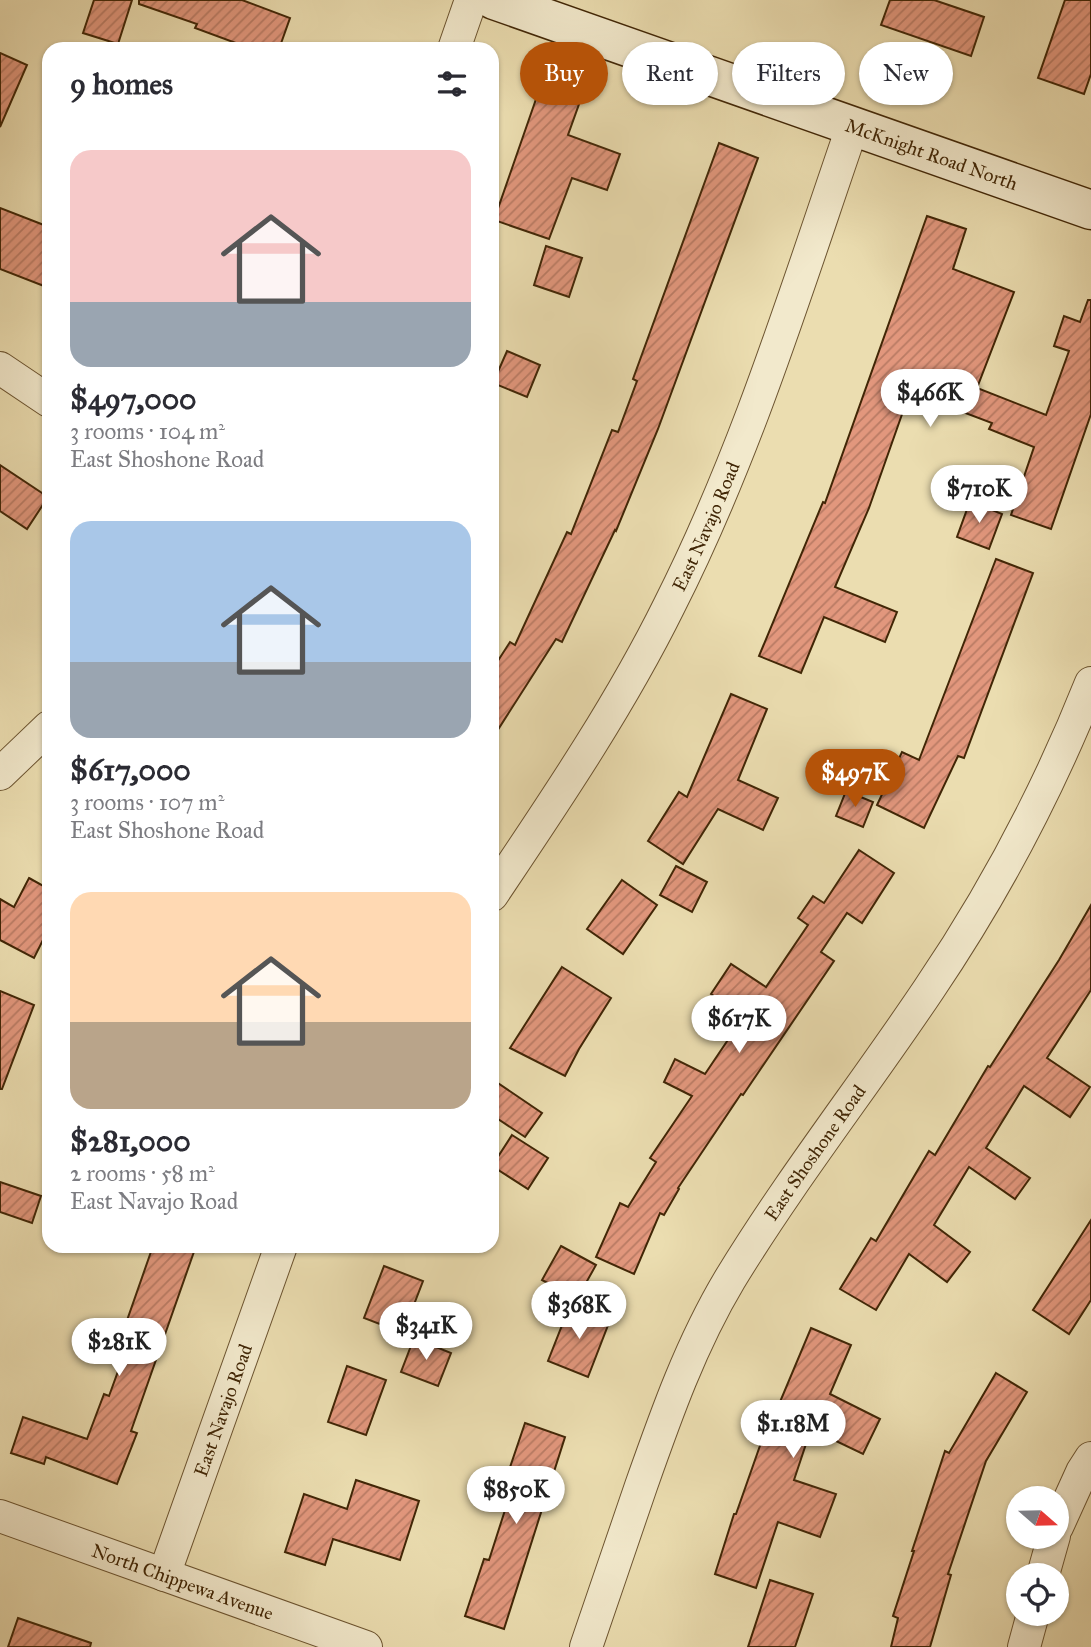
<!DOCTYPE html>
<html lang="en">
<head>
<meta charset="utf-8">
<style>
  body { margin:0; font-family:"IM FELL Great Primer",serif; background:#f7f7f7; color:#2b2b33; height:100vh; display:flex; flex-direction:column; font-size:26px; white-space:nowrap }
  * { box-sizing:border-box; margin:0 }
  p { font-size:23px; color:#7c7c81 }
  .icon { flex:none; width:38px; height:38px; fill:none; stroke:currentColor; stroke-width:2; stroke-linecap:round; stroke-linejoin:round }
  .map { position:relative; flex:1; overflow:hidden }
  .side { position:absolute; left:42px; top:42px; width:457px; height:1211px; display:flex; flex-direction:column; background:#fff; border-radius:21px; box-shadow:0 2px 5px #0004 }
  .side>* { flex:none }
  .top-card { position:absolute; left:520px; top:42px; width:466px; height:63px; display:flex; gap:14px }
  .needle { width:46px; rotate:110deg }
  .controls { position:absolute; left:1006px; top:1486px; display:grid; gap:14px }
  .controls a { display:grid; place-items:center; width:63px; height:63px; border-radius:50%; background:#fff; box-shadow:0 2px 5px #0004; font-size:35px }
  .price { position:absolute; translate:-50% -60px; padding:0 16px; border-radius:24px; background:#fff; color:#222; font-size:23px; line-height:46px; filter:drop-shadow(0 2px 4px #0008) }
  .price::after { content:''; position:absolute; left:50%; top:42px; width:21px; height:16px; margin-left:-10px; background:inherit; clip-path:polygon(0 0,100% 0,50% 100%) }
  .price.current { background:#b45309; color:#fff }
  ul { padding:0; list-style:none }
  li { display:grid; align-content:center; gap:14px; height:371px; padding:0 28px }
  li span { display:grid; place-items:center; height:217px; border-radius:21px; color:#555 }
  li>.icon { margin-inline-start:auto }
  span .icon { width:126px; height:126px; fill:#fffc; stroke-width:1 }
  li b { font-size:30px }
  h2 { display:flex; justify-content:space-between; align-items:center; height:84px; padding:0 28px; font-size:30px }
  .chip { padding:0 24px; border-radius:32px; background:#fff; box-shadow:0 2px 5px #0004; font-size:24px; line-height:63px }
  .chip.current { background:#b45309; color:#fff }
  .map>svg:first-child { display:block }
</style>
</head>
<body>
<div class="map">
<svg width="1091" height="1647" viewBox="0 0 1091 1647">
  <defs>
    <pattern id="building-hatch" width="6" height="6" patternUnits="userSpaceOnUse" patternTransform="scale(1.75)"><rect width="6" height="6" fill="#e2977d"/><path d="M-1 1l2-2M0 6l6-6M5 7l2-2" fill="none" stroke="#b97b64"/></pattern>
  </defs>
  <rect width="100%" height="100%" fill="#ebddb0"/>
  <filter id="stains"><feTurbulence type="fractalNoise" baseFrequency=".00286" numOctaves="4"/><feColorMatrix values="0 0 0 0 .2 0 0 0 0 .09 0 0 0 0 .02 0 0 0 .5 -.17"/></filter>
  <radialGradient id="worn" r=".72"><stop offset=".6" stop-color="#630" stop-opacity="0"/><stop offset="1" stop-color="#630" stop-opacity=".3"/></radialGradient>
  <g fill="url(#building-hatch)" stroke="#412606" stroke-width="2">
    <polygon points="94,0 132,0 118,44 83,33"/>
    <polygon points="139,0 242,0 290,18 279,49 252,49 195,28 197,24 139,4"/>
    <polygon points="890,0 934,0 984,17 971,56 881,25"/>
    <polygon points="1065,0 1091,0 1091,74 1084,94 1038,78"/>
    <polygon points="0,53 27,65 0,127"/>
    <polygon points="543,79 583,93 568,135 620,154 607,190 572,178 549,239 494,220"/>
    <polygon points="719,143 758,158 658,429 616,531 615,530 562,642 556,639 492,739 492,670 510,642 515,645 567,532 571,534 612,430 618,432 637,381 633,379"/>
    <polygon points="0,208 49,227 49,288 0,269"/>
    <polygon points="927,216 966,229 953,269 1014,292 977,388 1046,415 1069,351 1054,346 1064,316 1080,322 1088,300 1091,300 1091,414 1051,529 1011,515 1034,447 989,429 992,423 918,395 914,406 906,403 869,508 835,587 897,612 885,642 824,617 801,673 759,656 823,502 825,503"/>
    <polygon points="546,246 582,258 569,297 534,285"/>
    <polygon points="507,351 540,365 527,397 493,383"/>
    <polygon points="0,465 48,497 27,529 0,511"/>
    <polygon points="970,501 1002,514 989,549 957,537"/>
    <polygon points="996,559 1033,573 964,758 958,756 924,828 877,805 902,752 919,760"/>
    <polygon points="731,694 767,709 738,780 778,798 763,830 718,809 683,864 648,841 679,792 687,797"/>
    <polygon points="846,791 873,802 863,827 836,816"/>
    <polygon points="859,850 894,873 862,923 847,913 821,952 834,961 743,1095 741,1094 678,1188 679,1189 664,1215 660,1213 634,1274 596,1257 620,1203 628,1207 656,1162 650,1158 692,1096 664,1082 675,1059 705,1074 744,1016 711,994 731,964 766,987 808,925 798,918 813,896 824,903"/>
    <polygon points="676,866 707,882 692,912 660,895"/>
    <polygon points="29,878 49,889 49,928 34,958 0,940 0,899 14,907"/>
    <polygon points="622,880 657,905 623,954 587,929"/>
    <polygon points="1091,905 1091,990 1047,1058 1090,1087 1070,1117 1024,1086 986,1148 1030,1178 1015,1199 969,1167 934,1225 970,1252 947,1282 909,1254 876,1310 840,1289 871,1238 876,1241 929,1151 935,1155 988,1066 990,1067 1059,960"/>
    <polygon points="562,967 611,998 579,1049 565,1076 510,1048"/>
    <polygon points="0,991 34,1005 2,1089 0,1089"/>
    <polygon points="492,1079 542,1113 525,1137 492,1115"/>
    <polygon points="512,1135 548,1158 528,1189 492,1166"/>
    <polygon points="0,1182 41,1196 32,1223 0,1212"/>
    <polygon points="1091,1220 1091,1300 1069,1334 1033,1310"/>
    <polygon points="153,1246 196,1246 131,1431 137,1433 117,1484 46,1457 44,1464 11,1453 23,1417 87,1439 104,1394 109,1396 125,1352 117,1349"/>
    <polygon points="561,1246 596,1265 577,1299 542,1280"/>
    <polygon points="384,1266 423,1281 403,1333 364,1318"/>
    <polygon points="570,1305 610,1320 588,1377 548,1361"/>
    <polygon points="811,1328 851,1345 830,1394 880,1419 863,1454 811,1429 794,1480 836,1494 820,1537 778,1522 756,1588 715,1574 734,1514 736,1514 769,1420 772,1421"/>
    <polygon points="414,1338 451,1353 438,1386 401,1372"/>
    <polygon points="347,1366 386,1380 366,1435 328,1422"/>
    <polygon points="996,1373 1027,1392 986,1461 948,1574 951,1575 930,1647 891,1647 898,1618 893,1616 914,1551 912,1551 945,1451 949,1453"/>
    <polygon points="525,1423 565,1437 504,1629 465,1616 484,1559 489,1560 515,1479 507,1476"/>
    <polygon points="356,1480 419,1501 400,1560 333,1539 325,1565 285,1552 304,1494 347,1509"/>
    <polygon points="770,1580 813,1594 795,1647 748,1647"/>
    <polygon points="18,1618 91,1643 90,1647 8,1647"/>
  </g>
  <g fill="none" stroke-linecap="round" stroke-linejoin="round">
    <g stroke="#6c5430" stroke-width="34">
      <g id="street">
        <polyline points="454,49 471,0"/>
        <polyline points="0,368 49,401"/>
        <polyline points="0,774 49,727"/>
        <path id="s1" d="M492 895C555 801 619 707 669 606 747 452 797 287 853 125"/>
        <path id="s2" d="M0 1516 366 1647"/>
        <polyline points="1057,1527 1082,1472 1091,1458"/>
        <path id="s3" d="M164 1575 281 1246"/>
        <polyline points="1043,1575 1054,1536"/>
        <path id="s4" d="M586 1647C604 1593 623 1540 641 1486 666 1415 691 1344 730 1279 791 1179 864 1086 929 989 994 893 1048 791 1091 683"/>
        <polyline points="1024,1647 1033,1614"/>
      </g>
    </g>
    <g stroke="#412606" stroke-width="41">
      <g id="secondary">
        <path id="s5" d="M494 0 1091 210"/>
      </g>
    </g>
    <use href="#street" stroke="#f2e9cc" stroke-width="32"/>
    <use href="#secondary" stroke="#f2e9cc" stroke-width="38"/>
  </g>
  <g text-anchor="middle" stroke-width="5" stroke-linejoin="round" paint-order="stroke">
    <g font-size="19" fill="#412606" stroke="#f2e9cc">
      <text dy="7" stroke="none"><textPath href="#s5" startOffset="464">McKnight Road North</textPath></text>
      <text dy="7" stroke="none"><textPath href="#s1" startOffset="427">East Navajo Road</textPath></text>
      <text dy="7" stroke="none"><textPath href="#s4" startOffset="548">East Shoshone Road</textPath></text>
      <text dy="7" stroke="none"><textPath href="#s3" startOffset="175">East Navajo Road</textPath></text>
      <text dy="7" stroke="none"><textPath href="#s2" startOffset="194">North Chippewa Avenue</textPath></text>
    </g>
  </g>
  <rect width="100%" height="100%" filter="url(#stains)"/>
  <rect width="100%" height="100%" fill="url(#worn)"/>
</svg>
<div class="controls">
<a><svg class="needle" viewBox="-14 -14 28 28"><path d="M0-13l5 13h-10z" fill="#e53935"/><path d="M0 13l5-13h-10z" fill="#7c7c81"/></svg></a>
<a><svg class="icon" aria-label="locate" viewBox="0 0 24 24"><circle cx="12" cy="12" r="6"/><path d="M12 2v4M12 18v4M2 12h4M18 12h4"/></svg></a>
</div>
<b class="price" style="left:930px;top:429px">$466K</b>
<b class="price" style="left:979px;top:525px">$710K</b>
<b class="price current" style="left:855px;top:809px">$497K</b>
<b class="price" style="left:739px;top:1055px">$617K</b>
<b class="price" style="left:579px;top:1341px">$368K</b>
<b class="price" style="left:426px;top:1362px">$341K</b>
<b class="price" style="left:119px;top:1378px">$281K</b>
<b class="price" style="left:793px;top:1460px">$1.18M</b>
<b class="price" style="left:516px;top:1526px">$850K</b>
<div class="top-card">
<a class="chip current">Buy</a>
<a class="chip">Rent</a>
<a class="chip">Filters</a>
<a class="chip">New</a>
</div>
<section class="side">
<h2>9 homes<svg class="icon" aria-label="filters" viewBox="0 0 24 24"><path d="M4 7h16M4 17h16"/><circle cx="9" cy="7" r="2"/><circle cx="15" cy="17" r="2"/></svg></h2>
<ul>
<li><span style="background:linear-gradient(#f6c9c9 70%,#9aa5b1 0)"><svg class="icon" aria-label="home" viewBox="0 0 24 24"><path d="M3 11l9-7 9 7M6 9v11h12V9"/></svg></span><div><b>$497,000</b><p>3 rooms · 104 m²</p><p>East Shoshone Road</p></div></li>
<li><span style="background:linear-gradient(#a9c7e8 65%,#9aa5b1 0)"><svg class="icon" aria-label="home" viewBox="0 0 24 24"><path d="M3 11l9-7 9 7M6 9v11h12V9"/></svg></span><div><b>$617,000</b><p>3 rooms · 107 m²</p><p>East Shoshone Road</p></div></li>
<li><span style="background:linear-gradient(#ffd9b3 60%,#b9a48a 0)"><svg class="icon" aria-label="home" viewBox="0 0 24 24"><path d="M3 11l9-7 9 7M6 9v11h12V9"/></svg></span><div><b>$281,000</b><p>2 rooms · 58 m²</p><p>East Navajo Road</p></div></li>
</ul>
</section>
</div>
</body>
</html>
